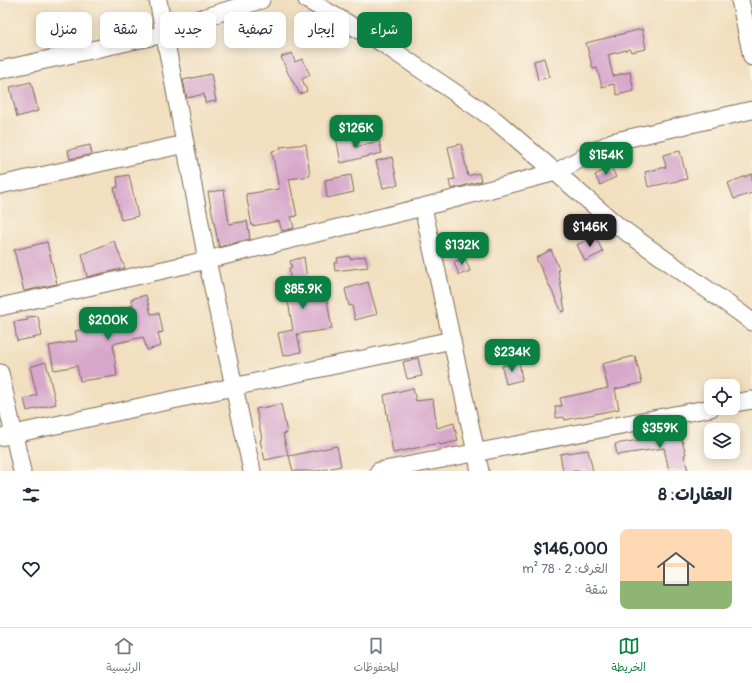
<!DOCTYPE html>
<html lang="ar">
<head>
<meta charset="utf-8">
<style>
  body { margin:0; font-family:Pangolin,"Playpen Sans Arabic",sans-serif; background:#f2f2f3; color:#1f2937; direction:rtl; height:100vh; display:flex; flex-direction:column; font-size:15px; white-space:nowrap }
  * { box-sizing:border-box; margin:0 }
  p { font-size:13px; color:#747a83 }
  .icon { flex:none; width:22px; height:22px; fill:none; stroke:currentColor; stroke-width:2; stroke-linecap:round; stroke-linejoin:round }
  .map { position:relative; height:471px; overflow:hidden; direction:ltr }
  .side { display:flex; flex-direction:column; background:#fff; flex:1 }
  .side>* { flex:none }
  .guide { position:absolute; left:12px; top:12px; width:400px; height:36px; direction:rtl; display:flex; gap:8px }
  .fabs { position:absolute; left:704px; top:379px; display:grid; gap:8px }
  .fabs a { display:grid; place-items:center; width:36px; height:36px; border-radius:8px; background:#fff; box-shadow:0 2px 10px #0003; font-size:20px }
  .price { position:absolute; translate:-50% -34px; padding:0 9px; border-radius:8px; background:#0b8043; color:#fff; font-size:13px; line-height:26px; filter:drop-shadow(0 1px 2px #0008) }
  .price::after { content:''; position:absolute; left:50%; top:24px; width:12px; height:9px; margin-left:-6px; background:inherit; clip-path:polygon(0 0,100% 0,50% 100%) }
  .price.active { background:#222; color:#fff }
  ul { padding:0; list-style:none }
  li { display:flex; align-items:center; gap:12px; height:100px; padding:0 20px }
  li span { display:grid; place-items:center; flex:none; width:112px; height:80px; border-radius:8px; color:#555 }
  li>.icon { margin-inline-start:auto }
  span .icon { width:48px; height:48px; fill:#fffc; stroke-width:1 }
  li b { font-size:17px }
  h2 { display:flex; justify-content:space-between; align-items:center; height:48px; padding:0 20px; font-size:17px }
  .chip { padding:0 14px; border-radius:8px; background:#fff; box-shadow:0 2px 10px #0003; font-size:14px; line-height:36px }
  .chip.active { background:#0b8043; color:#fff }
  .tabs { display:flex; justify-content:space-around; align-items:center; height:56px; border-top:1px solid #e0e1e3; background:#fff; font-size:11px; color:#747a83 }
  .tabs a { display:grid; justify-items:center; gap:2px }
  .tabs .active { color:#0b8043 }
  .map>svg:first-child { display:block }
</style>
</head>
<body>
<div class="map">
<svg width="752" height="471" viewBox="0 0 752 471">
  <rect width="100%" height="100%" fill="#fbf7ec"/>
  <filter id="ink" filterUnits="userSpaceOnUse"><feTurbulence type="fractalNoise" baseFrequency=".025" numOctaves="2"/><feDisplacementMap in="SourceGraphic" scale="8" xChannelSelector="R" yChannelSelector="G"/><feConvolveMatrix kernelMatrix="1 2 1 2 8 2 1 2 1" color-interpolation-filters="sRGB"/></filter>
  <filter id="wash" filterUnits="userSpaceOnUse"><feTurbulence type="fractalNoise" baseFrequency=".012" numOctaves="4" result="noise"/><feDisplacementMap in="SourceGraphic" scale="16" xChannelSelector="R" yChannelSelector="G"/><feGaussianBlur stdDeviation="0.9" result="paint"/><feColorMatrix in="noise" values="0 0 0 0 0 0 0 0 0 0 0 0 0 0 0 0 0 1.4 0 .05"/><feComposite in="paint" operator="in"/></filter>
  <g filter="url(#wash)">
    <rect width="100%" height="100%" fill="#f1dfbf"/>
    <g id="blocks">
      <g fill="#d7a7cb">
        <polygon points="642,29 646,49 631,52 630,49 608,55 613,76 630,72 634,91 617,95 614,84 602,87 597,68 593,69 586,43"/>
        <polygon points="292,53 295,62 302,59 310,75 302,79 307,91 300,94 288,73 281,57"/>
        <polygon points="544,58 549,77 538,80 534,61"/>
        <polygon points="211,74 216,101 205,103 204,94 187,98 183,80"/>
        <polygon points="31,82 38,111 17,117 10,87"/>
        <polygon points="352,133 355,147 379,141 382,153 341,163 336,137"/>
        <polygon points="306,144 310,176 289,179 297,216 291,217 294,228 282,231 279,221 252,226 246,194 279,189 272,151 281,149 280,147"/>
        <polygon points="461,144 468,176 479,173 481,181 451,189 449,180 455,179 448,147"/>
        <polygon points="90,145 92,154 70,159 68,150"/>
        <polygon points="680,151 687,179 648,187 645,172 666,167 663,155"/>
        <polygon points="392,157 398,185 383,188 376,161"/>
        <polygon points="611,167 616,177 600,185 595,175"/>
        <polygon points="752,174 752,193 734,199 728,183"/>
        <polygon points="129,175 138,216 121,220 114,188 118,187 117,177"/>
        <polygon points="351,175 354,192 327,198 325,180"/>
        <polygon points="224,190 229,224 247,221 250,239 219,247 208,192"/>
        <polygon points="595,236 603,252 585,261 577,245"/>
        <polygon points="114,241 125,268 87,277 82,254"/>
        <polygon points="47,242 57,284 24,291 14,250"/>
        <polygon points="551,250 559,269 558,269 565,311 562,312 536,258"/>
        <polygon points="349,256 350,259 365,256 368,267 335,271 334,263 338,262 337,258"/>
        <polygon points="304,257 308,287 312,300 326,295 332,329 297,334 301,352 283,356 278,333 293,330 288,301 293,299 289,268 292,267 290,261"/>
        <polygon points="465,258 470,271 459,275 454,262"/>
        <polygon points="368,282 377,314 355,320 352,305 349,306 345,289"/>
        <polygon points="146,295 151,314 159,313 163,332 158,333 161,346 147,350 143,337 113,344 117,376 80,381 77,366 54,370 49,346 77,341 75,331 105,325 102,313 133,305 131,299"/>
        <polygon points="38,316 42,336 17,341 14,322 28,320 27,317"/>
        <polygon points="635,356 642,383 615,389 619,409 565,420 564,417 556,418 555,406 562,406 560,398 608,388 602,364"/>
        <polygon points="418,358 422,376 407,379 403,362"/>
        <polygon points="46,362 56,404 27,411 24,399 37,395 30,367"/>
        <polygon points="519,362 522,380 506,384 502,366"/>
        <polygon points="413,388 416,401 433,399 437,428 454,423 458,441 440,445 439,443 393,453 384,395"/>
        <polygon points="281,404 287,433 283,434 288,455 265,460 260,440 262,439 256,409"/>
        <polygon points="679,431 686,454 684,455 688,471 669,471 664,448 617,455 615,444 663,436"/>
        <polygon points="337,446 341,466 317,471 293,471 289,456"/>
        <polygon points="588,450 593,471 563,471 560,454"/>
      </g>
    </g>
  </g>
  <g filter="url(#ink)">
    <use href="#blocks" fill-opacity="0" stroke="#7b6956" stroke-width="1"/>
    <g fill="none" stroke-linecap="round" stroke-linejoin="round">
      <g stroke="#7b6956" stroke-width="19">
        <g id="minor">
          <polyline points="158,0 207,260 252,471"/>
          <polyline points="307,0 382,43 495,120 618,226 739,312 752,322"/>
          <polyline points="740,0 752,57"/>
          <polyline points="163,30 261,0"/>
          <polyline points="0,70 164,34"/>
          <polyline points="0,185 185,144"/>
          <polyline points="423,207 480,471"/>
          <polyline points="0,307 207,260 423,207 556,172 612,142 752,110"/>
          <polyline points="0,373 22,471"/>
          <polyline points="733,403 752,400"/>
          <polyline points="0,437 452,340"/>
          <polyline points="379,471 711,408"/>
        </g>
      </g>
      <use href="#minor" stroke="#fff" stroke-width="17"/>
    </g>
  </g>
</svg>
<div class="fabs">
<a><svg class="icon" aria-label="locate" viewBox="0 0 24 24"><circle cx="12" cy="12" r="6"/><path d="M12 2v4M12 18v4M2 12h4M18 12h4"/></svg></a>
<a><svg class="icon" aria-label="layers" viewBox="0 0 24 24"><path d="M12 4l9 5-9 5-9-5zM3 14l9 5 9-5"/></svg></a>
</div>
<b class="price" style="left:356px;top:149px">$126K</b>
<b class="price" style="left:606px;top:176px">$154K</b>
<b class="price active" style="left:590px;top:248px">$146K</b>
<b class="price" style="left:462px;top:266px">$132K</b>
<b class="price" style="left:303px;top:310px">$85.9K</b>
<b class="price" style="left:108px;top:341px">$200K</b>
<b class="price" style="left:512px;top:373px">$234K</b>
<b class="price" style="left:660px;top:449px">$359K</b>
<div class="guide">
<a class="chip active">شراء</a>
<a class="chip">إيجار</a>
<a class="chip">تصفية</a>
<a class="chip">جديد</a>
<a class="chip">شقة</a>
<a class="chip">منزل</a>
</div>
</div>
<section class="side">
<h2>العقارات: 8<svg class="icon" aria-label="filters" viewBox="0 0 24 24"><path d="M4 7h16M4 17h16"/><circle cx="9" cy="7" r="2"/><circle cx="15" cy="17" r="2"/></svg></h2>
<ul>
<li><span style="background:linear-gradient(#ffd9b3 65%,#8fb573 0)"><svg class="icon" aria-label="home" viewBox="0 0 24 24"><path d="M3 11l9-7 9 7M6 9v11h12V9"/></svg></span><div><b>$146,000</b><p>الغرف: 2 · 78 m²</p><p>شقة</p></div><svg class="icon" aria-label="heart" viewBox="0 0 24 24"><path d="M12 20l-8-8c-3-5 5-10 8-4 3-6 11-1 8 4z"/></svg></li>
</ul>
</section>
<nav class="tabs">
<a class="active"><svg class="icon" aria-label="map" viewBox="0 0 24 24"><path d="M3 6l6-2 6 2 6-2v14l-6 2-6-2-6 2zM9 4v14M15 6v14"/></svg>الخريطة</a>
<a><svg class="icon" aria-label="saved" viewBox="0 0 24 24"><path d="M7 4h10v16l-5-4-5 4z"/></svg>المحفوظات</a>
<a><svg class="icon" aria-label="home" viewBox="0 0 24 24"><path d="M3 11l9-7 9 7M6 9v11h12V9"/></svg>الرئيسية</a>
</nav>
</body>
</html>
